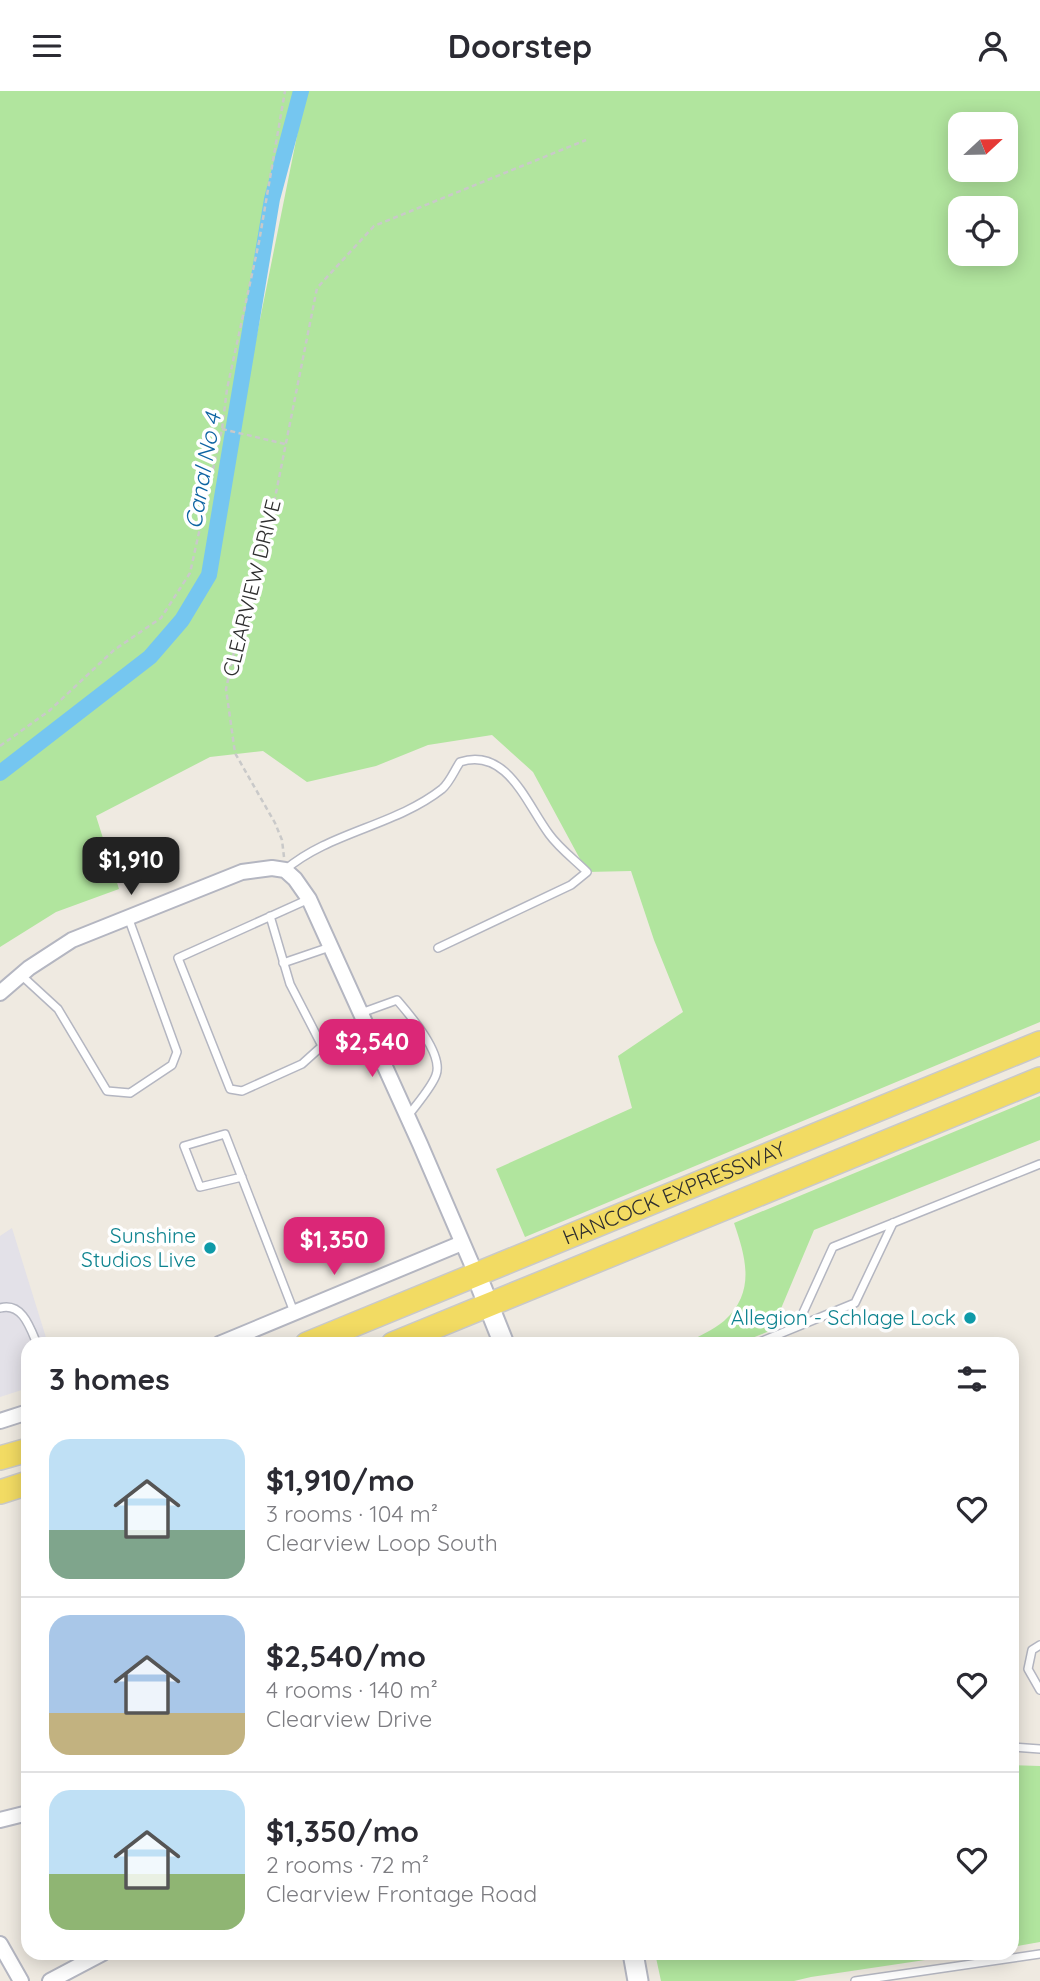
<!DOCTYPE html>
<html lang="en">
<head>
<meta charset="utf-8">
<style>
  body { margin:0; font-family:Quicksand,sans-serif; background:#f2f2f3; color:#2b2b33; height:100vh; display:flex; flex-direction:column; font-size:26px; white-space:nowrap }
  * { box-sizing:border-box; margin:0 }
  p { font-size:23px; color:#7c7c81 }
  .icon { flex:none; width:38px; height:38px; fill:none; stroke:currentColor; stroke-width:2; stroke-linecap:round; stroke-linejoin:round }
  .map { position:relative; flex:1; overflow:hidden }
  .details { position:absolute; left:21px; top:1246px; width:998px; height:623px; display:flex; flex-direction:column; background:#fff; border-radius:21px; box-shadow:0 4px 18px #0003 }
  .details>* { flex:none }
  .needle { width:46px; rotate:68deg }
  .controls { position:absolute; left:948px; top:21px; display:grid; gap:14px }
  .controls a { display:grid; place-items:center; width:70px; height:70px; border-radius:14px; background:#fff; box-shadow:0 4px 18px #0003; font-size:35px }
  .price { position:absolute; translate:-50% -60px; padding:0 16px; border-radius:14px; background:#db2777; color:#fff; font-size:23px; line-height:46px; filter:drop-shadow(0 2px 4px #0008) }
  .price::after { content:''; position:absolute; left:50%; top:42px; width:21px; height:16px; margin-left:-10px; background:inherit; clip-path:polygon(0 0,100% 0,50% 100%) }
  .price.on { background:#222; color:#fff }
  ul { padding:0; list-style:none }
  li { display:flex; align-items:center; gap:21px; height:175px; padding:0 28px }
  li+li { border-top:2px solid #e1e1e2 }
  li span { display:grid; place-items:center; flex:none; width:196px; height:140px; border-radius:21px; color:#555 }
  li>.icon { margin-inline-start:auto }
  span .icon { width:84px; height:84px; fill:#fffc; stroke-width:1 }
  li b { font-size:30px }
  h2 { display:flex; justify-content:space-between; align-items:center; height:84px; padding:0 28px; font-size:30px }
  header { display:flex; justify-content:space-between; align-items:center; height:91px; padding:0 28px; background:#fff; font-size:32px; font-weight:700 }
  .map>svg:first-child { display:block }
</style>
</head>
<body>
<header><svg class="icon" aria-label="menu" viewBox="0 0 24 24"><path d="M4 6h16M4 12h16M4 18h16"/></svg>Doorstep<svg class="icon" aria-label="person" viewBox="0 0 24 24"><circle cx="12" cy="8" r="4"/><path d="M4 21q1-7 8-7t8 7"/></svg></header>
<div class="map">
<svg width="1040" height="1890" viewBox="0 0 1040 1890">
  <rect width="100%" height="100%" fill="#efeae1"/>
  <polygon fill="#e3e1e8" points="12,1137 48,1253 28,1253 28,1297 0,1306 0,1145"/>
  <g fill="#b1e59e" fill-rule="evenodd">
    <path d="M0 0H297L272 108 215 452 306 0H1040V931L525 1146 496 1078 632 1017 618 965 683 921 654 849 631 780 587 781 533 681 492 644 428 654 376 675 307 691 263 660 210 666 96 725 119 798 56 821 0 856ZM961 33H1006V79H961ZM961 117H1006V163H961Z"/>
    <path d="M1040 1005V1049L814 1139 772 1239 737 1253H685C697 1246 713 1239 724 1230 756 1201 746 1167 734 1132Z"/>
    <polygon points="1012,1674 1040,1675 1040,1851 1012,1856"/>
    <polygon points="655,1862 972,1862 811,1886 794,1890 661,1890"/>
  </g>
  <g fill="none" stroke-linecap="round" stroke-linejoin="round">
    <polyline stroke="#75c6f0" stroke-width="16" points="0,682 150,566 182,529 209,484 272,108 301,0"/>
    <g stroke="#b4b6c1" stroke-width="10">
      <g id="service">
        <path d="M285 779C329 741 395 735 442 698 450 691 454 680 460 671 507 656 526 712 549 743 559 757 575 769 587 781L571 794 438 857"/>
        <polyline points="270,825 290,893 322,955 302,973 242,1000 230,998 178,867 309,808"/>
        <polyline points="283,872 330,856"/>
        <polyline points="21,884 58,918 107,1000 130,1002 172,974 177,961 128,826"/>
        <path d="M361 922 397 909C410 924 444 963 436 984 432 996 416 1014 408 1025"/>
        <polyline points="242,1086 200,1096 184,1055 225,1043 294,1221"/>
        <path d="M0 1217C22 1211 30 1236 37 1253"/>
        <polyline points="797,1235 833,1156 1040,1073"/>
        <polyline points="755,1253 855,1212 893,1132"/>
        <polyline points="1040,1554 1032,1559 1028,1578 1040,1599"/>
        <polyline points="1012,1656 1040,1658"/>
        <polyline points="855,1890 1040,1863"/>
      </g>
    </g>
    <g stroke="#b4b6c1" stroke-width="18">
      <g id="minor">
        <polyline points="0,902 29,877 72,849 242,781 272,777 285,779 295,788 309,808 420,1053 476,1183"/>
        <polyline points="219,1253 462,1152"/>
        <polyline points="0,1330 28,1321"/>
        <polyline points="0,1729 28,1722"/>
        <polyline points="0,1853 21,1890"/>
        <polyline points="50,1890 103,1862"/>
      </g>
    </g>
    <g stroke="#b4b6c1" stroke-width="23">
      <g id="tertiary">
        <polyline points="476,1183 504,1253"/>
        <polyline points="633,1862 638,1890"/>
      </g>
    </g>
    <g stroke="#c9c9c9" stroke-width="26">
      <g id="primary">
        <path id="s1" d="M307 1253 1040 952"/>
        <polyline points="393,1253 1040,988"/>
        <polyline points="0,1367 28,1359"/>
        <polyline points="0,1401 28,1392"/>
      </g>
    </g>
    <g stroke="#c9c9c9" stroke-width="2.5" stroke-dasharray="5 3.5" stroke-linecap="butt">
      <polyline points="222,338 285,353"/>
      <polyline points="0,655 49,620 114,559 161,527 190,482 222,338 227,298 259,151 285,0"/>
      <polyline points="284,766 282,749 275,732 235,662 226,598 236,552 274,412 317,197 374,135 586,49"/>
    </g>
    <use href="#service" stroke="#fff" stroke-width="7"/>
    <use href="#minor" stroke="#fff" stroke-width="14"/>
    <use href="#tertiary" stroke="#fff" stroke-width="19"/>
    <use href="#primary" stroke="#f2db63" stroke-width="23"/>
  </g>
  <g fill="#0f9aa8" stroke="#fff" stroke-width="2.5">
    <circle cx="210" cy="1157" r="7"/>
    <circle cx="970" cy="1227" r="7"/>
  </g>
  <g text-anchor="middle" stroke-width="7" stroke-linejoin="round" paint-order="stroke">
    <g font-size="21" fill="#2e2e2e" stroke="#fff">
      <text transform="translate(252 497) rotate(-76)" y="7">CLEARVIEW DRIVE</text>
      <text dy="7" stroke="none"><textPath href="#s1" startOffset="397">HANCOCK EXPRESSWAY</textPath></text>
    </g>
    <g font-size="21" fill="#0d838f" stroke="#fff" text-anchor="end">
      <text x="196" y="1152">Sunshine<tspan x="196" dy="24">Studios Live</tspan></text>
      <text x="956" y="1234">Allegion - Schlage Lock</text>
    </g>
    <g font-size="23" font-style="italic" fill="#0d64a2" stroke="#fff">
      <text transform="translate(203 380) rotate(-80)" y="8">Canal No 4</text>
    </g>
  </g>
</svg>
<div class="controls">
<a><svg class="needle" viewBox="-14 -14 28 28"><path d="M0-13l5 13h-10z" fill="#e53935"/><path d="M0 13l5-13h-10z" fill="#7c7c81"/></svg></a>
<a><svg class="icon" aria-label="locate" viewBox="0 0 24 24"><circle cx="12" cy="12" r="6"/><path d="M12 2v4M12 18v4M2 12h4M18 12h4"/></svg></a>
</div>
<b class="price on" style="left:131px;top:806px">$1,910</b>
<b class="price" style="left:372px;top:988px">$2,540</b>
<b class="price" style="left:334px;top:1186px">$1,350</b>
<section class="details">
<h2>3 homes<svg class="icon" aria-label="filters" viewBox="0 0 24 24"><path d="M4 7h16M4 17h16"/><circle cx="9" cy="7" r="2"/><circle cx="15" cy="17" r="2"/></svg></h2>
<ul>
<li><span style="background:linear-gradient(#bfe0f5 65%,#7fa58c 0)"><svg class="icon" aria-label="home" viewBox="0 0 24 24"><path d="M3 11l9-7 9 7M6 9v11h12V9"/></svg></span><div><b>$1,910/mo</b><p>3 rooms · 104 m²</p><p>Clearview Loop South</p></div><svg class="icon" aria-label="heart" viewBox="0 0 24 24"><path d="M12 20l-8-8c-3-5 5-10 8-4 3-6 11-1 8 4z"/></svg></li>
<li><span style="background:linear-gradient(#a9c7e8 70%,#c2b280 0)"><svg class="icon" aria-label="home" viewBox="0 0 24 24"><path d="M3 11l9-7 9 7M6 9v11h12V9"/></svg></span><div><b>$2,540/mo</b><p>4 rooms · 140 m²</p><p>Clearview Drive</p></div><svg class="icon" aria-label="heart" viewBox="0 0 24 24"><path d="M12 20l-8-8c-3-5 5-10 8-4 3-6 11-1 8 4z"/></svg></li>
<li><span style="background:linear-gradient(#bfe0f5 60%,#8fb573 0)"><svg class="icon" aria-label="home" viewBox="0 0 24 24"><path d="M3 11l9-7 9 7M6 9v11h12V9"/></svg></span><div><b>$1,350/mo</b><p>2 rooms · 72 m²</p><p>Clearview Frontage Road</p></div><svg class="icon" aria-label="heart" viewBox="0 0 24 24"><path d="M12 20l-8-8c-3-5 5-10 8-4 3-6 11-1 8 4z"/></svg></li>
</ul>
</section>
</div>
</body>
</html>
